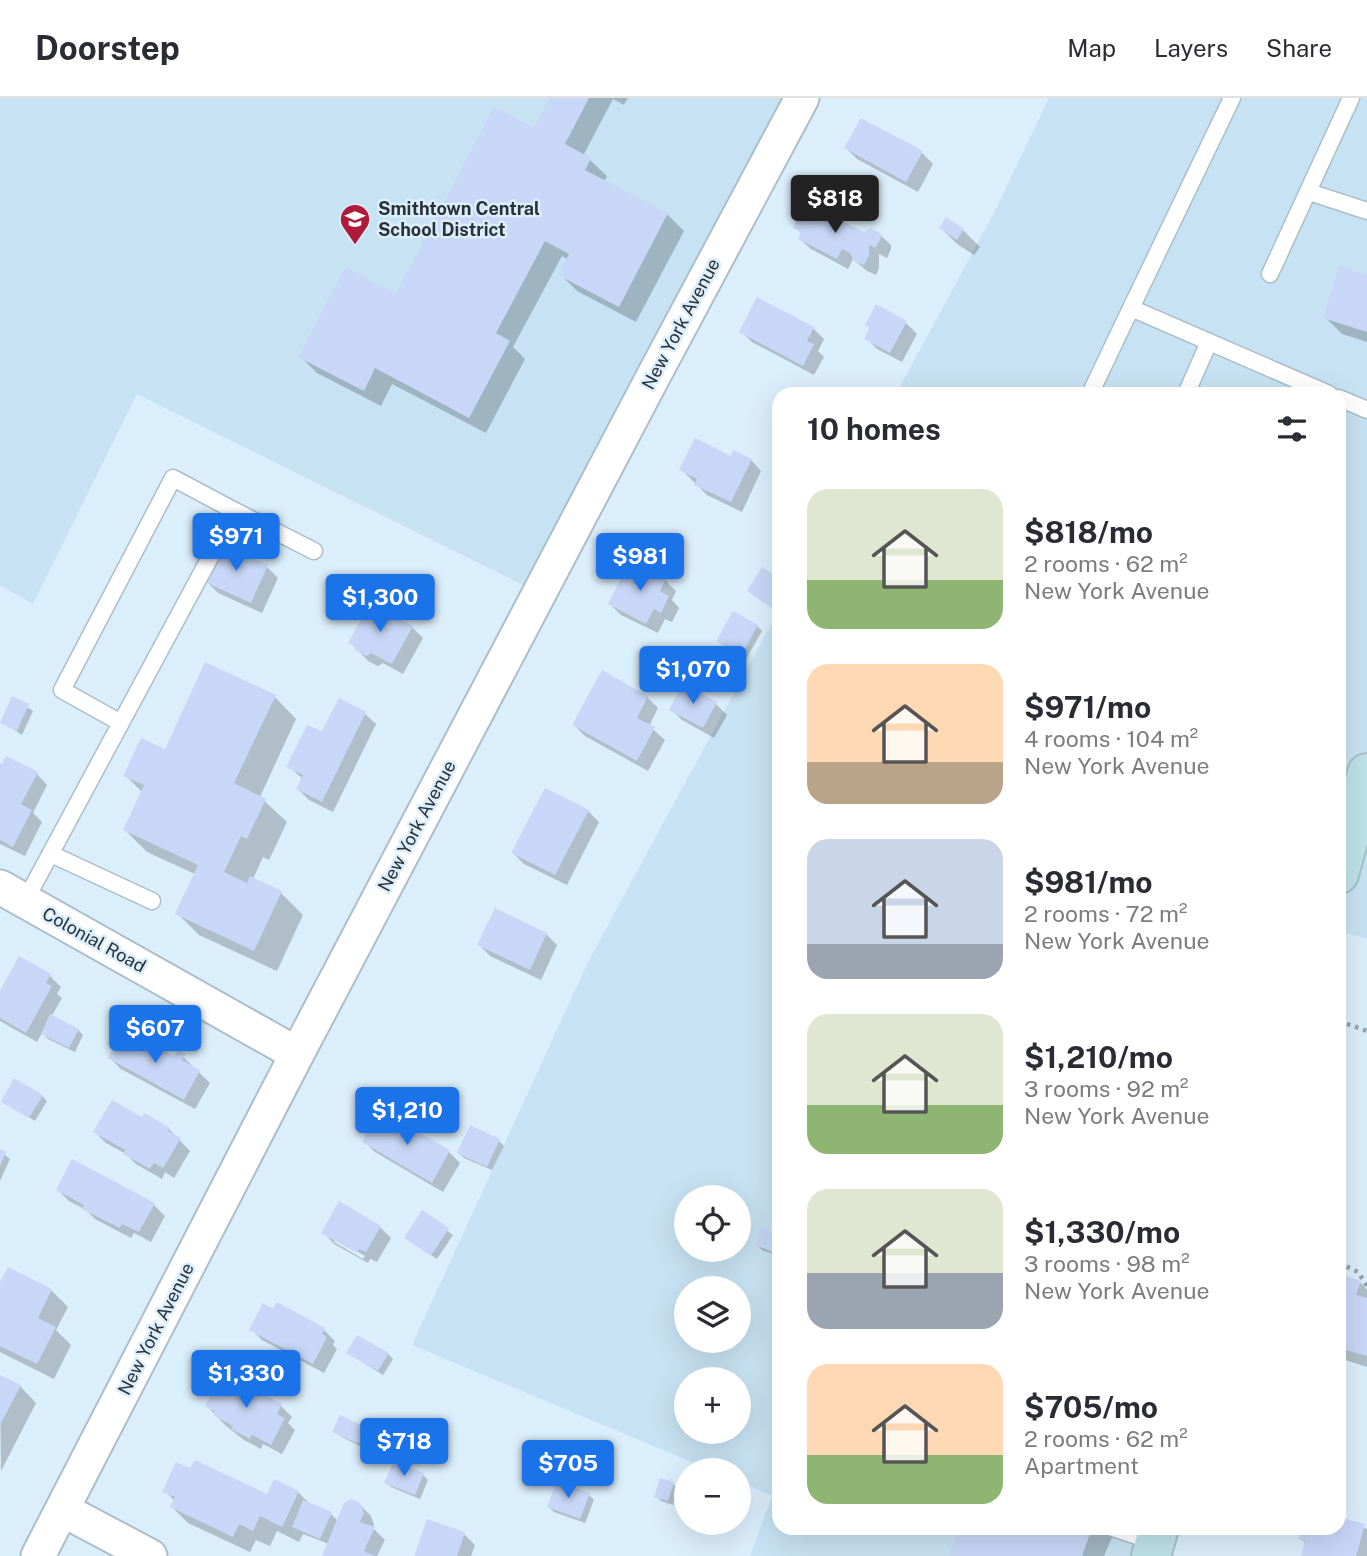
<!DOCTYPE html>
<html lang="en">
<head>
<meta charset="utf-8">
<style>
  body { margin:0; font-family:"Public Sans",sans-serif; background:#f2f2f3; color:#2b2b33; height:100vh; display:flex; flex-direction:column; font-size:26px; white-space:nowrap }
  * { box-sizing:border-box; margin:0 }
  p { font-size:23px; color:#7c7c81 }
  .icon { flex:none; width:38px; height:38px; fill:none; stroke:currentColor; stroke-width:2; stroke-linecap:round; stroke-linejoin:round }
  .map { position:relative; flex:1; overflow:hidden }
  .details { position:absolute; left:772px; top:289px; width:574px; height:1148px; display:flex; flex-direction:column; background:#fff; border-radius:21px; box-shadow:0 7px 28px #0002 }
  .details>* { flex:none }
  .controls { position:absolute; left:674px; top:1087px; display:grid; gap:14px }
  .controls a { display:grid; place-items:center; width:77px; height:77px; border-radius:50%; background:#fff; box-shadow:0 7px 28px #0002; font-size:35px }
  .price { position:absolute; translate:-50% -60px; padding:0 16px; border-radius:7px; background:#1a73e8; color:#fff; font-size:23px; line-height:46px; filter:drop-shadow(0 2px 4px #0008) }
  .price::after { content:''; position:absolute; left:50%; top:42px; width:21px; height:16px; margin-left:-10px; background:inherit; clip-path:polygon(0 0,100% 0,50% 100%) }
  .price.selected { background:#222; color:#fff }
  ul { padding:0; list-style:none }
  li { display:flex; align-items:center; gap:21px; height:175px; padding:0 35px }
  li span { display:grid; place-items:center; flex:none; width:196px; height:140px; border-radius:21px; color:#555 }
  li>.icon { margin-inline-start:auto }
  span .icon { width:84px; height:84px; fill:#fffc; stroke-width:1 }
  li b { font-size:30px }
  h2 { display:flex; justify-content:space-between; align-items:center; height:84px; padding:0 35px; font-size:30px }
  header { display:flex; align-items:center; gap:42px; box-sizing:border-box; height:98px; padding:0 35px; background:#fff; border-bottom:2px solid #e1e1e2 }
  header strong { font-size:33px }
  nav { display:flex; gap:38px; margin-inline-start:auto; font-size:24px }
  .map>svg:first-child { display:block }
</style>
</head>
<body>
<header>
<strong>Doorstep</strong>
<nav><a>Map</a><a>Layers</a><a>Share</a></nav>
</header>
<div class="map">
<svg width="1367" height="1458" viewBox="0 0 1367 1458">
  <rect width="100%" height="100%" fill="#dbeefb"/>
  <g fill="#c7e2f2" fill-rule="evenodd">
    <polygon points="0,0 786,0 533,492 137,296 33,506 0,487"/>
    <polygon points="1049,0 1367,0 1367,841 1339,833 1339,296 896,296 995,113"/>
    <path d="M779 512V1430H1165L1157 1458H750L772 1398 739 1383 738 1372H711L412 1247 589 862ZM686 1099H738V1152H686ZM686 1190H738V1242H686ZM686 1281H738V1334H686Z"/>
  </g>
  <g fill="#0003" fill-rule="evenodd">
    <polygon points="552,0 628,0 624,7 613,1 583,58 590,62 607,78 604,84 667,116 684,133 636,224 577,193 561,177 568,162 562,158 513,249 525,261 486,335 392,286 381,308 317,275 301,259 397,198 535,32"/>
    <polygon points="846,50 922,55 933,66 918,94 857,61"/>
    <polygon points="795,129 879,136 891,147 891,151 887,160 879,156 879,170 876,177 867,173 853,161 848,171 811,151 800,141 802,136"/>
    <polygon points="941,130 963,132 980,149 974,157 957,146"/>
    <polygon points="1367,178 1367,244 1342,236 1325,219"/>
    <polygon points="877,208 906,225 917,236 902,264 877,251 866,240"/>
    <polygon points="813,230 824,241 818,253 824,259 814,277 752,244 741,233"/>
    <polygon points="731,360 751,362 761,373 742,414 707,397 682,372"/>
    <polygon points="267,469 278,480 262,515 218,495 207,484"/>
    <polygon points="665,482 676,493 672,502 679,510 672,524 665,521 658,535 621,517 610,506"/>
    <polygon points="779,482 779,514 754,497"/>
    <polygon points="757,528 762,533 746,561 718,543"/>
    <polygon points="412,529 423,540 403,576 383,565 378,568 368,563 351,545"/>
    <polygon points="275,599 296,621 260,699 287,724 269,762 263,759 253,781 281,795 303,817 277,873 199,837 177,815 195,776 147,754 125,732 143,695 126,678 166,653"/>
    <polygon points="647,599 658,610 649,628 665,642 648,673 585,638 574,627"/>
    <polygon points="13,600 33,613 22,637 2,624"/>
    <polygon points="340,603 365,616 376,626 333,714 309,702 298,691 303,681 288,668 323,636"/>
    <polygon points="716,606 727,617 714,640 682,622 671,611"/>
    <polygon points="0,667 37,676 47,687 33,715 42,724 25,758 0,746"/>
    <polygon points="588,713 599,724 567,787 524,766 513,755"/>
    <polygon points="546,836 557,847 541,882 490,858 479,847"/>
    <polygon points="50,878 61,889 57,896 62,900 51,919 78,932 83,937 75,954 48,941 42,935 37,944 0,923 0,896"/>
    <polygon points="148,949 175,960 178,954 210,985 195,1011 121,971 110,960"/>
    <polygon points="42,998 47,1003 35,1023 3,1003"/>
    <polygon points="391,1020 449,1054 460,1065 443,1094 375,1054 364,1043 388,1025"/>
    <polygon points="143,1022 169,1031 190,1053 174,1080 165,1074 162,1081 136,1066 126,1056 106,1045 95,1034"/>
    <polygon points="499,1043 504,1048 492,1072 464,1060 459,1055"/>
    <polygon points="0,1053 10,1061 0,1083"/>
    <polygon points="73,1064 154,1107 165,1118 151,1144 134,1135 131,1140 95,1121 86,1112 69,1103 58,1092"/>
    <polygon points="423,1115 453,1137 437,1161 406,1140"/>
    <path d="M380 1129 391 1140 377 1164 370 1161 368 1165 334 1146 324 1135ZM334 1140 365 1158 363 1161 334 1144Z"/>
    <polygon points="779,1138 779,1158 762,1152 757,1147"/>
    <polygon points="1339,1178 1360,1184 1367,1192 1367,1269 1339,1260"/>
    <polygon points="0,1188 51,1192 68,1209 56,1232 71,1247 54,1281 0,1254"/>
    <polygon points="251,1231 324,1232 335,1243 333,1247 337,1251 324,1275 262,1242"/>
    <polygon points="348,1255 388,1256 393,1261 383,1277"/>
    <polygon points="0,1279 20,1288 36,1305 1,1373"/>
    <polygon points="207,1308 281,1308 292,1319 288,1325 295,1332 282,1356 263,1346 261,1351 244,1342 226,1328"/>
    <polygon points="1339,1329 1345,1335 1339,1356"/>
    <polygon points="366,1331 371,1336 364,1350 340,1338 335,1333"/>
    <polygon points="423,1377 428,1382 420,1401 391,1389 386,1384"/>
    <polygon points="673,1386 678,1391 673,1407 661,1403 656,1398"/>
    <polygon points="165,1393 268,1398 298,1394 311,1407 331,1416 338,1423 359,1406 371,1418 374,1427 373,1430 385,1442 377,1458 324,1458 329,1446 303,1436 299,1444 277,1433 270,1448 256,1442 250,1454 188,1425 172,1409 175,1403"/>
    <polygon points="589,1397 594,1402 585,1425 554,1414 549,1409"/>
    <polygon points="1339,1421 1367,1431 1367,1458 1303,1458 1306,1446 1300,1440 1303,1430 1339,1430"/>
    <polygon points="961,1430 1116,1430 1104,1458 951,1458"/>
    <polygon points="464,1436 475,1447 471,1458 416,1458"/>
  </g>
  <g fill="#c8d7f7">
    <polygon points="550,0 589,0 565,46 591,60 585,72 668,115 619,209 558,177 569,156 545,143 496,235 510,243 469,320 375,270 364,293 298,259 346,169 396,196 494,9 534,30"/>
    <polygon points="861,20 923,53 906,84 844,50"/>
    <polygon points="805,105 864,134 871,130 880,135 881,140 875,150 869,147 869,158 864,167 854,163 850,155 842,151 837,161 798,141 801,134 793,130"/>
    <polygon points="946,119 964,131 957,142 939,130"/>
    <polygon points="1339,168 1367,177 1367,234 1323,220"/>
    <polygon points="757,199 814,229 807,243 814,246 803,268 739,234"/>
    <polygon points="876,206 907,223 890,255 864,241 870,230 865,227"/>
    <polygon points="695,340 731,358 733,352 752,361 731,404 694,387 697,381 679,372"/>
    <polygon points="221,446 268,467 251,505 205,484"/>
    <polygon points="630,463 667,480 660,493 669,498 661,515 654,511 646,526 608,506"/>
    <polygon points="762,469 779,480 779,502 773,511 747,493"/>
    <polygon points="370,505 413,528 392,566 371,555 366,558 355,552 355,548 348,545"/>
    <polygon points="733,513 758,527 741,558 716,543"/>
    <polygon points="205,564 276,597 234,685 266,701 247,741 241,738 224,774 247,785 250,778 282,793 254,853 175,816 198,767 123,732 144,687 123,678 141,640 165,651"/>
    <polygon points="602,572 648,598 637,620 655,629 637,663 572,627"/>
    <polygon points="683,586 717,604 703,630 669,612"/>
    <polygon points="12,598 29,606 17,633 0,625"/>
    <polygon points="339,600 366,614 322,704 296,691 303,677 286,669 307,627 322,633"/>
    <polygon points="6,658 38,674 21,706 32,712 13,749 0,742 0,665 2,666"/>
    <polygon points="545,690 589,712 555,777 511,755"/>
    <polygon points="495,810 547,835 530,872 477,847"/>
    <polygon points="19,858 51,876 46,885 52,888 26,935 0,920 0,893"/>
    <polygon points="50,916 79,931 69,950 41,936"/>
    <polygon points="123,933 147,947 149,943 174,958 178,952 186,956 182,962 200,972 184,1002 108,960"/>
    <polygon points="14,980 43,997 29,1020 1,1004"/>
    <polygon points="112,1002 142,1019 145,1015 170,1030 168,1033 181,1040 163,1070 154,1065 150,1071 123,1056 125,1052 93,1034"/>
    <polygon points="377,1017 387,1023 390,1018 450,1052 432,1085 362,1044"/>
    <polygon points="470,1027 500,1041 487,1069 457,1055"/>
    <polygon points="0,1051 6,1054 0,1068"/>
    <polygon points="72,1061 155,1105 139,1134 122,1126 120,1130 82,1111 84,1107 56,1092"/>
    <polygon points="339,1103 381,1128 366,1154 359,1151 357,1155 321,1135"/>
    <polygon points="422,1112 449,1130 431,1158 404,1140"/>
    <polygon points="761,1130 779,1136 777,1156 755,1147"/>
    <polygon points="8,1169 52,1191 38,1220 56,1229 37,1266 0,1248 0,1184"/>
    <polygon points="1339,1176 1361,1183 1356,1197 1367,1200 1367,1258 1339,1250"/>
    <polygon points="277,1204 325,1230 322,1236 327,1239 313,1266 249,1232 263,1205 273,1211"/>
    <polygon points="357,1237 389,1255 378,1273 346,1255"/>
    <polygon points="0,1277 21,1287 0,1327"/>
    <polygon points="221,1278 232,1284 234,1281 282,1306 277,1316 285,1320 271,1347 252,1337 250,1341 231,1331 233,1328 213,1317 215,1314 205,1308"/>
    <polygon points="340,1317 367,1330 359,1346 332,1334"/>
    <polygon points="195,1362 267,1396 274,1381 299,1393 282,1429 260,1418 253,1433 239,1426 233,1439 170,1409 175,1399 162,1394 176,1364 190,1370"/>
    <polygon points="394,1363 424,1375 415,1397 384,1385"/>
    <polygon points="660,1380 674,1384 668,1403 654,1399"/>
    <polygon points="557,1383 590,1395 580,1421 547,1409"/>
    <polygon points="351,1401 360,1405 364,1415 360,1424 375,1429 364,1453 375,1458 322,1458 344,1405"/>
    <polygon points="303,1402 332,1414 320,1441 292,1429"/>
    <polygon points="1339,1419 1365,1426 1356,1458 1301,1458 1305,1443 1298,1441 1301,1430 1339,1430"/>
    <polygon points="427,1421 465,1434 457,1458 414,1458"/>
    <polygon points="959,1430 1092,1430 1082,1458 949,1458"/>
  </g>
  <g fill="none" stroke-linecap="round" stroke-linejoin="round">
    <g stroke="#abbeca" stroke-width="19">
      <g id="service">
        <polyline points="1232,0 1131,210 1329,296"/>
        <polyline points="1309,94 1367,113"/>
        <polyline points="1270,176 1351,0"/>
        <polyline points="1090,296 1131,210"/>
        <polyline points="1186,296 1209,244"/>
        <polyline points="1339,300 1367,312"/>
        <polyline points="235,413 314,453"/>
        <polyline points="51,756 152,803"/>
        <polyline points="25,803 235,413 173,380 62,592 121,625"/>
        <polyline points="1113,1430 1155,1444"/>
      </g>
    </g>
    <g stroke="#abbeca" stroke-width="37">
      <g id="minor">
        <polyline points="0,789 297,956"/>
        <polyline points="63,1412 150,1458"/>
        <polyline points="38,1458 297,956 654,277 802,0"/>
      </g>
    </g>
    <g stroke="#abbeca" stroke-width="42">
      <g id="secondary">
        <polyline points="1339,776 1367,675"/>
        <polyline points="1151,1458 1159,1430"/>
      </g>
    </g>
    <g stroke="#94a2ac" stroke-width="4.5" stroke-dasharray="3.5 5" stroke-linecap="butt">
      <polyline points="1339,923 1367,933"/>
      <polyline points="1339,1165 1358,1174 1367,1188"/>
    </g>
    <use href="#service" stroke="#fff" stroke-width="16"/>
    <use href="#minor" stroke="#fff" stroke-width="33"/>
    <use href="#secondary" stroke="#bee2e8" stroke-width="38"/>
  </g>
  <defs>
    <g id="school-pin" transform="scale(1.575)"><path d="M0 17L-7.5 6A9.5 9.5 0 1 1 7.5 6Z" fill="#af1a3b" stroke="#dbeefb"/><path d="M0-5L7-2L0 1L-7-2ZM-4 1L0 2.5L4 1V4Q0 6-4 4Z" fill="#fff"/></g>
  </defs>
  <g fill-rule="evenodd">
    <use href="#school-pin" x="355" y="121"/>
  </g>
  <g text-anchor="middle" stroke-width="5" stroke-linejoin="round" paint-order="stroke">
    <g font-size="18" font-weight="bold" fill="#2b3237" stroke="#dbeefb" text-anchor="start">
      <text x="378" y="117">Smithtown Central<tspan x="378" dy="21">School District</tspan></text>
    </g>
    <g font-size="18" fill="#2b3237" stroke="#dbeefb">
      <text transform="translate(681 226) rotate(-62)" y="6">New York Avenue</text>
      <text transform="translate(417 728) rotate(-62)" y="6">New York Avenue</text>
      <text transform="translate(94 842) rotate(29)" y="6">Colonial Road</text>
      <text transform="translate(156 1231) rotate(-63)" y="6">New York Avenue</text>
    </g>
  </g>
</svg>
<div class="controls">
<a><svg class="icon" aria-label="locate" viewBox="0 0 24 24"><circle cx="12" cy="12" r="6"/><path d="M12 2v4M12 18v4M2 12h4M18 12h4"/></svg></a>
<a><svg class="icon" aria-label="layers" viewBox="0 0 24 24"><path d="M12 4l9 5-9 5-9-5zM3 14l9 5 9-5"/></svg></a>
<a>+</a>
<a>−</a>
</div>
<b class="price selected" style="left:835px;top:137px">$818</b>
<b class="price" style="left:236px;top:475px">$971</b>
<b class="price" style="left:640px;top:495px">$981</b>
<b class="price" style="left:380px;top:536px">$1,300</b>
<b class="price" style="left:693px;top:608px">$1,070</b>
<b class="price" style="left:155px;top:967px">$607</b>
<b class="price" style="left:407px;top:1049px">$1,210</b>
<b class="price" style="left:246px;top:1312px">$1,330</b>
<b class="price" style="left:404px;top:1380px">$718</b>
<b class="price" style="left:568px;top:1402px">$705</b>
<section class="details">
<h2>10 homes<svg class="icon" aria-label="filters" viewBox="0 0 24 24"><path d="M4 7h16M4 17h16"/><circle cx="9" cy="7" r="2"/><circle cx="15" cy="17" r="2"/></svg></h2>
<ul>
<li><span style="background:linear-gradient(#dfe7d0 65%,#8fb573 0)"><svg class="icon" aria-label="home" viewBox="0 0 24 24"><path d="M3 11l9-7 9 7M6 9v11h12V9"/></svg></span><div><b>$818/mo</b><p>2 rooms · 62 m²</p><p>New York Avenue</p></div></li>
<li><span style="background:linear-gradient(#ffd9b3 70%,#b9a48a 0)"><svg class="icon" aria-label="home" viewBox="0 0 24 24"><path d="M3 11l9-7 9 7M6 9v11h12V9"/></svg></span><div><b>$971/mo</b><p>4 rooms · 104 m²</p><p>New York Avenue</p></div></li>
<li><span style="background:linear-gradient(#c9d6e8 75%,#9aa5b1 0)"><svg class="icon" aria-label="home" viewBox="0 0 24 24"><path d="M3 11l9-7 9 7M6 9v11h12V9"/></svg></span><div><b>$981/mo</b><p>2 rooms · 72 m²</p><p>New York Avenue</p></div></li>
<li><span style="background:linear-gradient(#dfe7d0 65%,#8fb573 0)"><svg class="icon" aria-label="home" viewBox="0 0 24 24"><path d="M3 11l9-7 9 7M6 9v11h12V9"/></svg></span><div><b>$1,210/mo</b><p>3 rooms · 92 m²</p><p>New York Avenue</p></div></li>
<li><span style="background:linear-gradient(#dfe7d0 60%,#9aa5b1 0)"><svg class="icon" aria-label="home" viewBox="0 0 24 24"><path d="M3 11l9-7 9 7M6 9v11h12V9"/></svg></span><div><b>$1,330/mo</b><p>3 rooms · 98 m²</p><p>New York Avenue</p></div></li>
<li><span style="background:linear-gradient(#ffd9b3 65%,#8fb573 0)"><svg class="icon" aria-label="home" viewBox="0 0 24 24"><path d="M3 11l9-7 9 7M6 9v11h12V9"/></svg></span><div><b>$705/mo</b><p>2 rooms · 62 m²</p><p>Apartment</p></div></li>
</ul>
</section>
</div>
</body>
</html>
